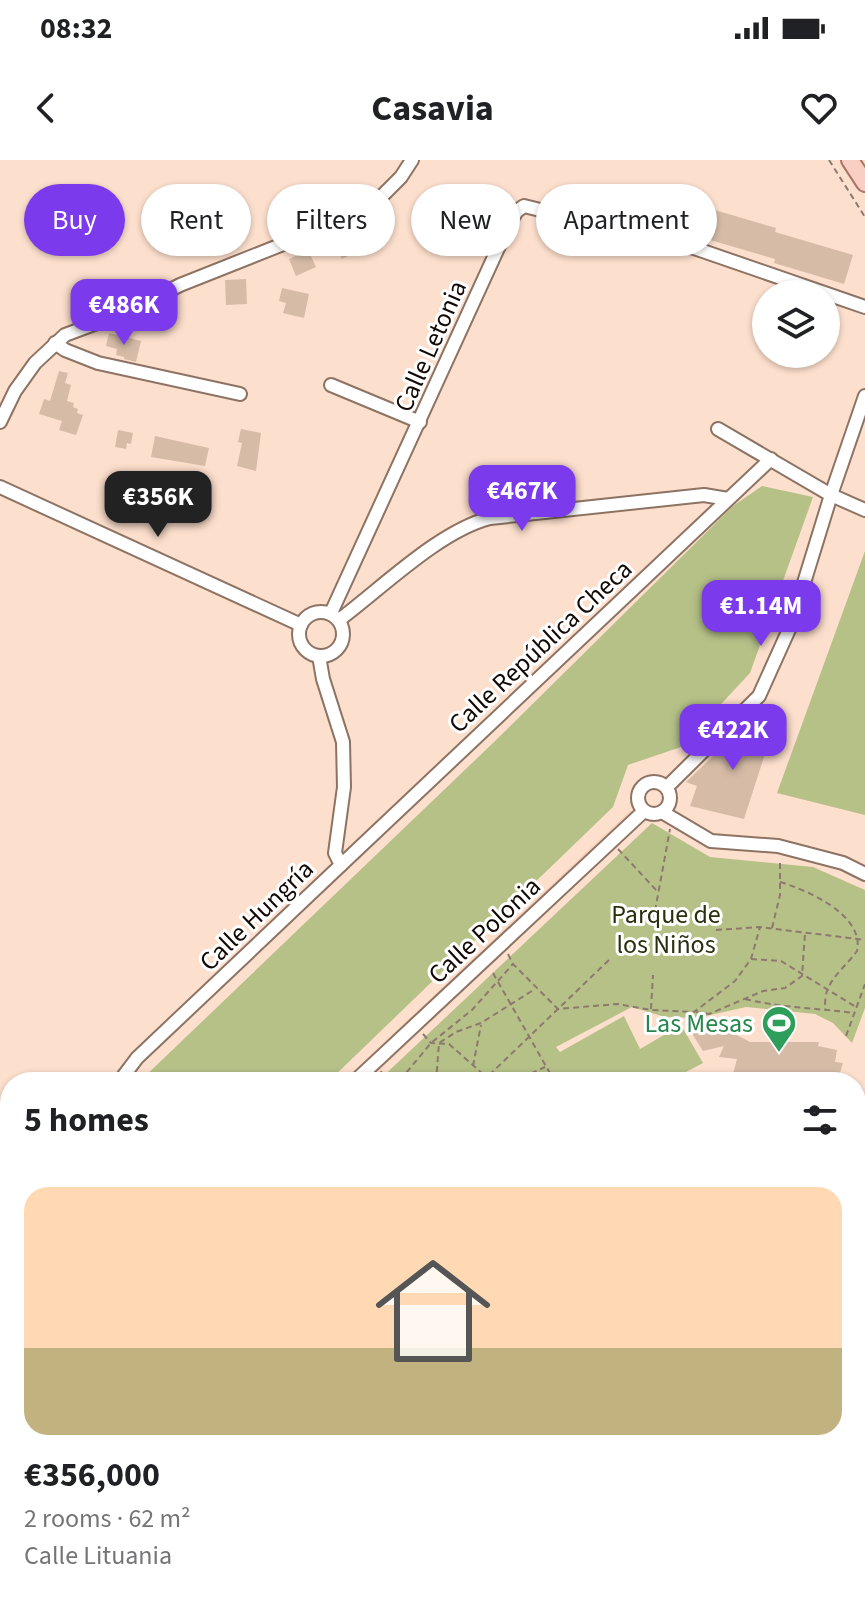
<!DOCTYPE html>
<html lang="en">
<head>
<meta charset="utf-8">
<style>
  body { margin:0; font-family:"Source Sans 3",sans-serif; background:#f6f6f6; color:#202124; height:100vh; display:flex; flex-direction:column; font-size:30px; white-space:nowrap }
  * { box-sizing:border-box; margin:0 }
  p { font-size:26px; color:#757577 }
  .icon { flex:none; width:44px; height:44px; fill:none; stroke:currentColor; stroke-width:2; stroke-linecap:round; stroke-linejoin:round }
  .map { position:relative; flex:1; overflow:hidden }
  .drawer { position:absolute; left:0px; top:912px; width:866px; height:538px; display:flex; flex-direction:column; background:#fff; border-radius:32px 32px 0 0; box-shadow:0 2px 6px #0004 }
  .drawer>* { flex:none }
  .guide { position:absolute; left:24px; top:24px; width:818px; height:72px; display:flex; gap:16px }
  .controls { position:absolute; left:752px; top:120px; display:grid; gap:16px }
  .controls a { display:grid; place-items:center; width:88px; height:88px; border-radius:50%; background:#fff; box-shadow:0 2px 6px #0004; font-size:40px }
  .price { position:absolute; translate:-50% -68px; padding:0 18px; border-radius:16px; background:#7c3aed; color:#fff; font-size:26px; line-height:52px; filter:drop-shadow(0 2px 4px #0008) }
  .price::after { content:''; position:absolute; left:50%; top:48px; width:24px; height:18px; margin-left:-12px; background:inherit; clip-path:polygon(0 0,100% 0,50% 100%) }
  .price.selected { background:#222; color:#fff }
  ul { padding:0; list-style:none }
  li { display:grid; align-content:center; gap:16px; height:424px; padding:0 24px }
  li+li { border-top:2px solid #e0e0e0 }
  li span { display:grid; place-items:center; height:248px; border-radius:24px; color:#555 }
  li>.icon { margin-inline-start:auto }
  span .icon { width:144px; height:144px; fill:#fffc; stroke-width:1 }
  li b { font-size:34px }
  h2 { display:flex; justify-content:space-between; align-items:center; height:96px; padding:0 24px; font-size:34px }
  .pill { padding:0 28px; border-radius:36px; background:#fff; box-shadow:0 2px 6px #0004; font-size:28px; line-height:72px }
  .pill.selected { background:#7c3aed; color:#fff }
  .status { display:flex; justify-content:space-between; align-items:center; height:56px; padding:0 40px; background:#fff; direction:ltr }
  .status svg { height:22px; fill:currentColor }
  header { display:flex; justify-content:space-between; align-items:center; height:104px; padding:0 24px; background:#fff; font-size:36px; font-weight:700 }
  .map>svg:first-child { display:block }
</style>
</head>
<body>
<div class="status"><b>08:32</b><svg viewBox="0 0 49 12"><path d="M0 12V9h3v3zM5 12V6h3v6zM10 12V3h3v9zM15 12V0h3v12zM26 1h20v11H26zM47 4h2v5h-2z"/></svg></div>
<header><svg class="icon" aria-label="back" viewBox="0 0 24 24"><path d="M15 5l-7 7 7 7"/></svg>Casavia<svg class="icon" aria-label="heart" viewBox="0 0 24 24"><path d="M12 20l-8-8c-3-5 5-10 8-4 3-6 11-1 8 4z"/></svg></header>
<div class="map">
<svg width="865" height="1449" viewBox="0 0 865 1449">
  <rect width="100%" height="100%" fill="#fddfcd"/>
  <polygon fill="#f5d1bb" points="631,650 642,662 367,922 342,922"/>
  <g fill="#b6c188">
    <polygon points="762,326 813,337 750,513 681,587 628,605 613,647 328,922 139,922 494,582 733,346"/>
    <polygon points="865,391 865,655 777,633"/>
    <polygon points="652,663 710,697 813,707 865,730 865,848 852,883 833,863 815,854 746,847 697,858 665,857 632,847 556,887 560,892 624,856 640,889 681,865 703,903 667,922 377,922"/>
    <polygon points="101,1440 278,1440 272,1449 89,1449"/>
    <polygon points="307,1440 566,1440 561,1443 561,1449 311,1449"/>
  </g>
  <g fill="#d6bca7">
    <polygon points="630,25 776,68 775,72 853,95 844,124 774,103 775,99 621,54"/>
    <polygon points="338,73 343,81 349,78 356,92 342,99 331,77"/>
    <polygon points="308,90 316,107 296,116 289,99"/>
    <polygon points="246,119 247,144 226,145 225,120"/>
    <polygon points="282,128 309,134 304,158 283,153 286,143 279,141"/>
    <polygon points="109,173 141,181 136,202 124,199 124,197 116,195 117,189 106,186"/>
    <polygon points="59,211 68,213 65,223 71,225 67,241 74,243 73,247 78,249 77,253 83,255 76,275 59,270 62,261 39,254 44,239 50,241"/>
    <polygon points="241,269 261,273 256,311 237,306 242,283 238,282"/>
    <polygon points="118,270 133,273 131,284 127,283 126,289 115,287"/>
    <polygon points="155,276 209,288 205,306 151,297"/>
    <polygon points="754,557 774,566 744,659 690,646 697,626 686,622"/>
    <polygon points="718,865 750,882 819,882 818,886 837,890 835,902 843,903 837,922 778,922 733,914 737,899 719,897 724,886 703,891 691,872 718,871"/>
    <polygon points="856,994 865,996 865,1059 856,1057"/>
    <polygon points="865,1169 865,1206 856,1198 856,1179"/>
    <polygon points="1,1216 10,1216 10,1245 3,1245"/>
    <polygon points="10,1296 10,1324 0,1326 0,1298"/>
  </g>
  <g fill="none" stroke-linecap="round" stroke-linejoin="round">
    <g stroke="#8d7363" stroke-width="16">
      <g id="minor">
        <polyline points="55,183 65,190 98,203 240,234"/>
        <polyline points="331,225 420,262"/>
        <polyline points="0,262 15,231 35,203 65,175 129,151 180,125 331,65 380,38 401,17 412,0"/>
        <polyline points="718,269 831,335 865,350"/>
        <polyline points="0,327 301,465"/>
        <circle cx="321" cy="474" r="22"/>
        <polyline points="331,453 510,62 517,51 524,46 694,88 865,147"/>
        <path d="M339 460C382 428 439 371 490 358L704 335 728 339"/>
        <circle cx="654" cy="638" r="16"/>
        <polyline points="667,627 759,536 791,465 831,335 865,236"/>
        <polyline points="662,652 711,681 778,686 843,703 865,714"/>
        <polyline points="341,705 771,299"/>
        <polyline points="119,922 137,898 341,705 335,693 344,627 343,582 323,519 319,496"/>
        <polyline points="354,922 644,651"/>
        <polyline points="856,982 865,985"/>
        <polyline points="856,1070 865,1072"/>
        <polyline points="856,1137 865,1114"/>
        <polyline points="856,1153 865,1159"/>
        <polyline points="856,1266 865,1323"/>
        <polyline points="0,1279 10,1279"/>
        <polyline points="679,1440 690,1449"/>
        <polyline points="720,1440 722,1449"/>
        <polyline points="771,1440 774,1449"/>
        <polyline points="8,1449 10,1440"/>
      </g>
    </g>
    <g stroke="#a87466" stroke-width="20">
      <polyline id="major" points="850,0 865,23"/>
    </g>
    <g stroke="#8d796e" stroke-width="2" stroke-dasharray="6 4" stroke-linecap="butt">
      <polyline points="829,0 865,57"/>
      <polyline points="618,689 657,731"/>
      <path d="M780 722C804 729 865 754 857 791 848 804 832 816 827 831 825 836 825 844 825 849"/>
      <polyline points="655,751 670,669"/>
      <polyline points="772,768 780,735 780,699"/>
      <polyline points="716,770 760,767 865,780"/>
      <polyline points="508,794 513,804 558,849 617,844 651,850 694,852 735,821 751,799 760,767"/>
      <polyline points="751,799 781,801 856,847"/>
      <polyline points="493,813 555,922"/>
      <path d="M745 839C782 848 817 848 854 853"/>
      <polyline points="651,849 653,815"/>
      <polyline points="696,852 709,854 763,831 785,828 802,816 805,773"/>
      <polyline points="423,874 431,883 449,884 492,922"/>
      <polyline points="846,876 865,824"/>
      <polyline points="473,906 481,865"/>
      <polyline points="381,911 384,922"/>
      <polyline points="408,922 406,913 431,883 472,850 513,804"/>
      <polyline points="436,922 439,883 456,872 481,863 535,829"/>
      <polyline points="482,922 611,798"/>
      <polyline points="513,922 545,907"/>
      <polyline points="0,1056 10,1063"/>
      <polyline points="477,1440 483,1449"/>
      <polyline points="100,1449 113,1440"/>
      <polyline points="194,1449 197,1440"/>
      <polyline points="272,1449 278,1440"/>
    </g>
    <use href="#minor" stroke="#fff" stroke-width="12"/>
    <use href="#major" stroke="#fbcec3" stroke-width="16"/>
  </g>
  <defs>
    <g id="stadium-pin" transform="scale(1.8)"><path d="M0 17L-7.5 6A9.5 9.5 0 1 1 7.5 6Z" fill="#2e9e5b" stroke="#fff"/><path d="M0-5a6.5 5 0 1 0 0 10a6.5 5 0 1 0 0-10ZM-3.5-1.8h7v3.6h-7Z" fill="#fff"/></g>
  </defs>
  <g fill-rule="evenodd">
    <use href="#stadium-pin" x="779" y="863"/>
  </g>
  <g text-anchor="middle" stroke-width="6" stroke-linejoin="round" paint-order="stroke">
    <g font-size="26" fill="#120904" stroke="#fff">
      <text transform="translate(430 186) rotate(-66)" y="9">Calle Letonia</text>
      <text transform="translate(540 486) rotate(-43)" y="9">Calle República Checa</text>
      <text transform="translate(256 755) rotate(-44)" y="9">Calle Hungría</text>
      <text transform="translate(484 770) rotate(-43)" y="9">Calle Polonia</text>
    </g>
    <g font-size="26" fill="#2a2f0e" stroke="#fff">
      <text x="666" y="763">Parque de<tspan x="666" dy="30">los Niños</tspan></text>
    </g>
    <g font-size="26" fill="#27864d" stroke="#fff" text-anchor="end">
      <text x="753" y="872">Las Mesas</text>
    </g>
  </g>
</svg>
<div class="controls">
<a><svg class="icon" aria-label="layers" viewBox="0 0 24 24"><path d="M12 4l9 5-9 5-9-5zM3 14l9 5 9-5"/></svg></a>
</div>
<b class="price" style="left:124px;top:187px">€486K</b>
<b class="price" style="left:522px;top:373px">€467K</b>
<b class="price selected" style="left:158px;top:379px">€356K</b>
<b class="price" style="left:761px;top:488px">€1.14M</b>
<b class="price" style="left:733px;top:612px">€422K</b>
<div class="guide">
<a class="pill selected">Buy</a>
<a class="pill">Rent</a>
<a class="pill">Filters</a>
<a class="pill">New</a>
<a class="pill">Apartment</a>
</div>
<section class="drawer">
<h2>5 homes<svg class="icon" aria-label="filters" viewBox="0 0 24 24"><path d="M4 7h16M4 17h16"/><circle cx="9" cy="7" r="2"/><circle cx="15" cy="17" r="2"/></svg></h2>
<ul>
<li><span style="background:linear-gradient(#ffd9b3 65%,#c2b280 0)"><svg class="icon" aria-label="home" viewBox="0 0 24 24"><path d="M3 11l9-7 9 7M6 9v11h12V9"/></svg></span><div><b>€356,000</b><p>2 rooms · 62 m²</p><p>Calle Lituania</p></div></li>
</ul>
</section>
</div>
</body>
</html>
